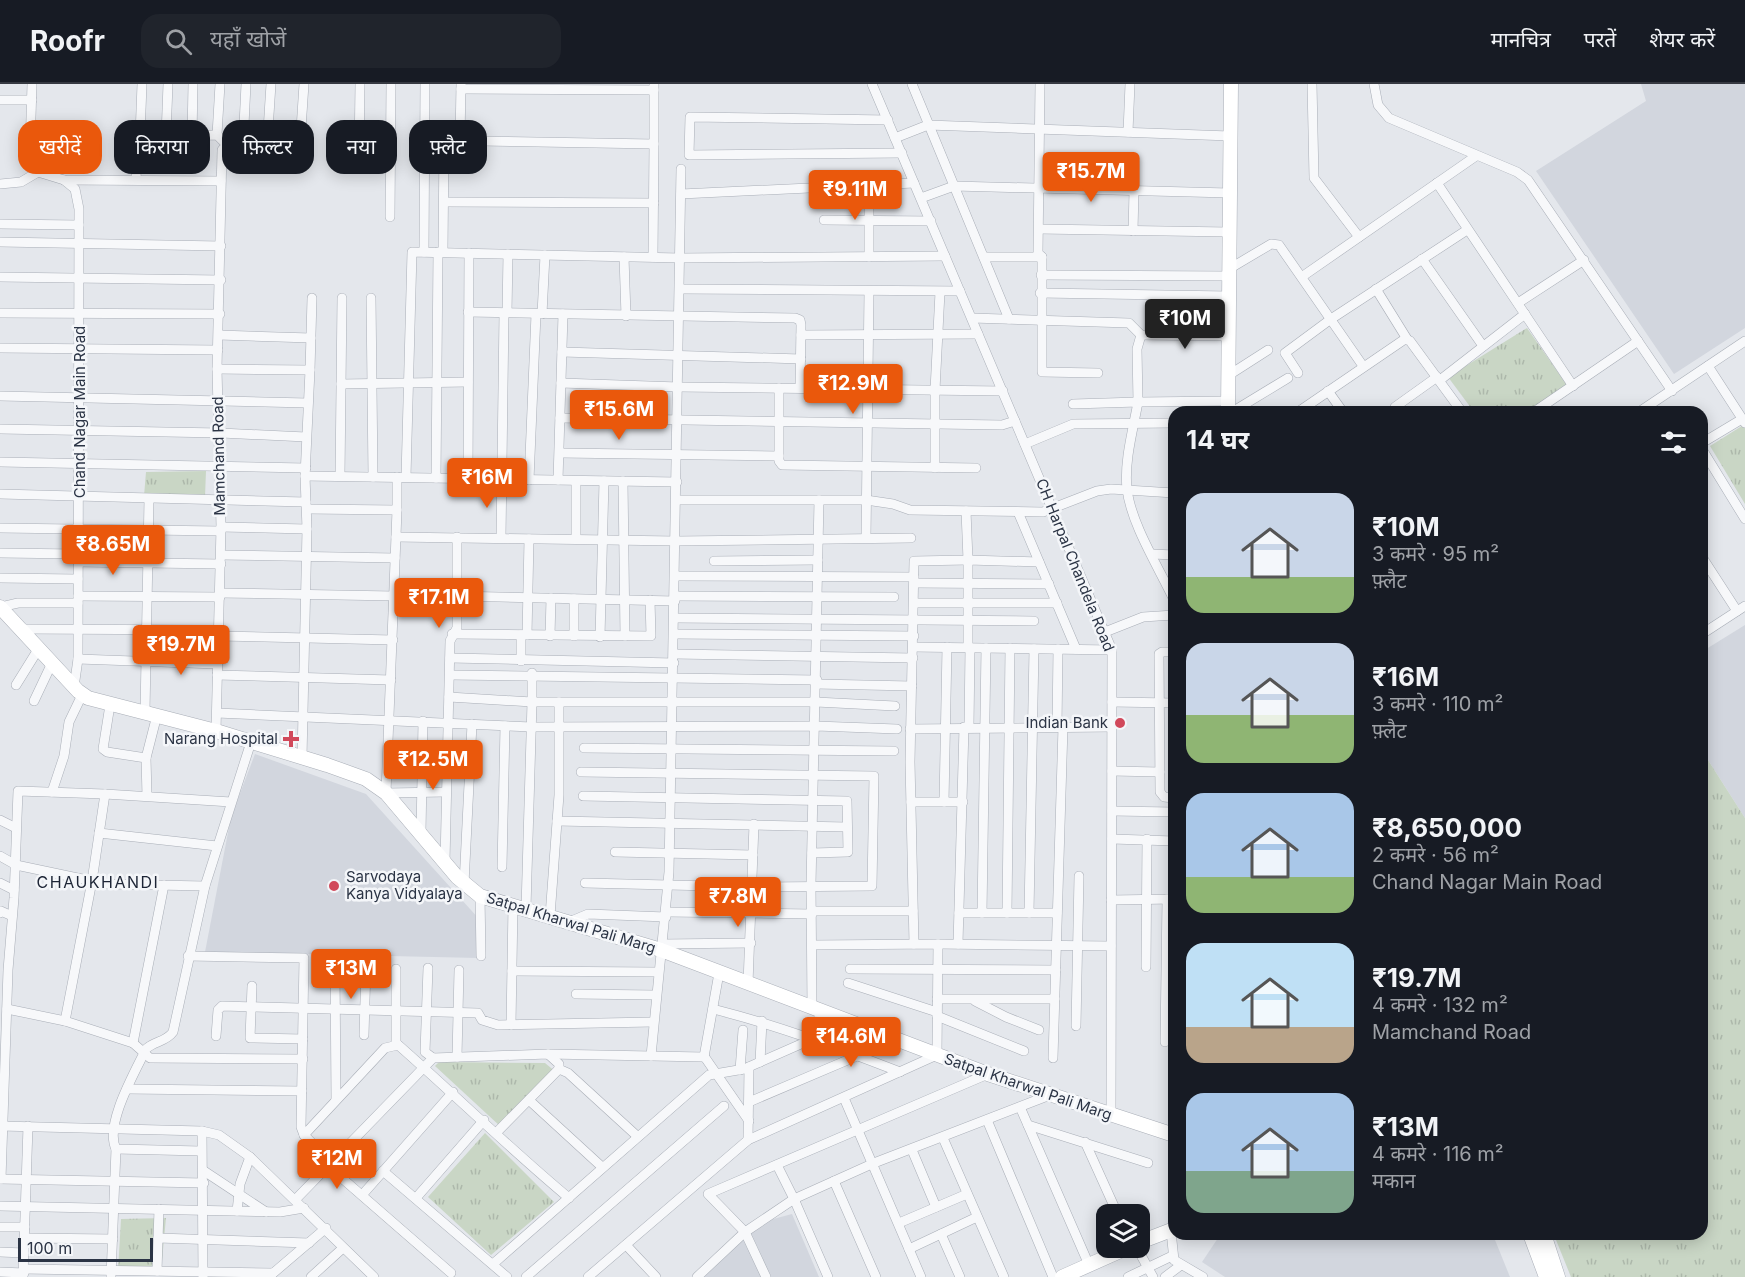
<!DOCTYPE html>
<html lang="hi">
<head>
<meta charset="utf-8">
<style>
  body { margin:0; font-family:Inter,"Noto Sans Devanagari",sans-serif; background:#20242c; color:#f1f3f6; height:100vh; display:flex; flex-direction:column; font-size:22px; white-space:nowrap }
  * { box-sizing:border-box; margin:0 }
  p { font-size:20px; color:#9ea1a6 }
  .icon { flex:none; width:33px; height:33px; fill:none; stroke:currentColor; stroke-width:2; stroke-linecap:round; stroke-linejoin:round }
  .map { position:relative; flex:1; overflow:hidden }
  .drawer { position:absolute; left:1168px; top:322px; width:540px; height:834px; display:flex; flex-direction:column; background:#171b24; border-radius:18px; box-shadow:0 3px 15px #0003 }
  .drawer>* { flex:none }
  .banner { position:absolute; left:18px; top:36px; width:570px; height:54px; display:flex; gap:12px }
  .buttons { position:absolute; left:1096px; top:1120px; display:grid; gap:12px }
  .buttons a { display:grid; place-items:center; width:54px; height:54px; border-radius:12px; background:#171b24; box-shadow:0 3px 15px #0003; font-size:30px }
  .scale { position:absolute; left:18px; bottom:15px; width:135px; box-sizing:border-box; padding-left:6px; border:3px solid #2b3445; border-top:0; font-size:16px; line-height:21px; white-space:nowrap; color:#2b3445; -webkit-text-stroke:4px #f4f6f9; paint-order:stroke }
  .price { position:absolute; translate:-50% -51px; padding:0 14px; border-radius:6px; background:#ea580c; color:#fff; font-size:20px; line-height:39px; filter:drop-shadow(0 2px 3px #0008) }
  .price::after { content:''; position:absolute; left:50%; top:36px; width:18px; height:14px; margin-left:-9px; background:inherit; clip-path:polygon(0 0,100% 0,50% 100%) }
  .price.active { background:#222; color:#fff }
  ul { padding:0; list-style:none }
  li { display:flex; align-items:center; gap:18px; height:150px; padding:0 18px }
  li span { display:grid; place-items:center; flex:none; width:168px; height:120px; border-radius:18px; color:#555 }
  li>.icon { margin-inline-start:auto }
  span .icon { width:72px; height:72px; fill:#fffc; stroke-width:1 }
  li b { font-size:26px }
  h2 { display:flex; justify-content:space-between; align-items:center; height:72px; padding:0 18px; font-size:26px }
  .pill { padding:0 21px; border-radius:18px; background:#171b24; box-shadow:0 3px 15px #0003; font-size:21px; line-height:54px }
  .pill.active { background:#ea580c; color:#fff }
  header { display:flex; align-items:center; gap:36px; box-sizing:border-box; height:84px; padding:0 30px; background:#171b24; border-bottom:2px solid #363941 }
  header strong { font-size:28px }
  nav { display:flex; gap:33px; margin-inline-start:auto; font-size:21px }
  .search { width:420px; height:54px; background:#20242c; display:flex; align-items:center; gap:15px; box-sizing:border-box; padding:0 21px; border-radius:18px; color:#9ea1a6; font-size:22px }
  .map>svg:first-child { display:block }
</style>
</head>
<body>
<header>
<strong>Roofr</strong>
<div class="search"><svg class="icon" aria-label="search" viewBox="0 0 24 24"><circle cx="10" cy="10" r="6"/><path d="M15 15l6 6"/></svg>यहाँ खोजें</div>
<nav><a>मानचित्र</a><a>परतें</a><a>शेयर करें</a></nav>
</header>
<div class="map">
<svg width="1745" height="1193" viewBox="0 0 1745 1193">
  <defs>
    <pattern id="park-tufts" width="24" height="20" patternUnits="userSpaceOnUse" patternTransform="scale(1.5)"><rect width="24" height="20" fill="#c9d6c5"/><path d="M3 7l-1-3M5 7V3M7 7l1-3M15 17l-1-3M17 17v-4M19 17l1-3" fill="none" stroke="#adb8ab"/></pattern>
  </defs>
  <rect width="100%" height="100%" fill="#e4e7ec"/>
  <g fill="#d2d6de">
    <polygon points="1641,0 1745,0 1745,244 1674,290 1536,87 1646,17"/>
    <polygon points="1745,541 1745,734 1703,668 1703,567"/>
    <polygon points="255,670 366,710 480,836 479,874 205,868 231,733"/>
    <polygon points="792,1130 819,1193 704,1193 762,1138"/>
    <polygon points="1493,1151 1510,1193 1225,1193 1202,1178 1220,1151"/>
  </g>
  <g fill="url(#park-tufts)">
    <polygon points="1527,244 1567,301 1529,328 1474,328 1448,293"/>
    <polygon points="1745,340 1745,420 1710,362"/>
    <polygon points="206,387 205,413 144,412 146,388"/>
    <polygon points="1708,676 1745,734 1745,1193 1571,1193 1554,1151 1702,1150 1702,679"/>
    <polygon points="439,978 545,979 557,989 501,1043 435,982"/>
    <polygon points="485,1049 554,1118 491,1171 428,1113"/>
    <polygon points="166,1134 161,1187 118,1187 121,1135"/>
  </g>
  <g fill="none" stroke-linecap="round" stroke-linejoin="round">
    <g stroke="#a9aeb7" stroke-width="10">
      <g id="street">
        <polyline points="32,0 30,66 33,82 38,88 64,96 221,97"/>
        <polyline points="142,0 140,52 217,51 228,62"/>
        <polyline points="872,0 1112,566 1111,1031"/>
        <polyline points="912,0 1009,235"/>
        <polyline points="1040,0 1038,169 1042,173 1042,288 1098,289"/>
        <polyline points="1312,0 1314,94 1359,153"/>
        <polyline points="1374,0 1378,21 1389,34 1517,88 1528,96 1672,307"/>
        <polyline points="461,5 654,6"/>
        <polyline points="0,16 32,16"/>
        <polyline points="888,36 690,33 689,71 902,69"/>
        <polyline points="1128,48 1130,0"/>
        <polyline points="217,51 220,0"/>
        <polyline points="166,52 168,0"/>
        <polyline points="192,52 193,0"/>
        <polyline points="895,54 928,41 1230,52"/>
        <polyline points="425,56 654,60 654,0"/>
        <polyline points="460,56 461,0"/>
        <polyline points="243,62 246,0"/>
        <polyline points="267,62 271,0"/>
        <polyline points="359,74 360,0"/>
        <polyline points="64,96 75,105 79,125 78,575 74,603"/>
        <polyline points="136,96 137,67"/>
        <polyline points="1437,99 1573,302"/>
        <polyline points="0,100 21,98 38,88"/>
        <polyline points="869,102 869,173"/>
        <polyline points="681,110 914,99"/>
        <polyline points="921,114 954,102 1229,109"/>
        <polyline points="444,118 654,119"/>
        <polyline points="390,133 391,0"/>
        <polyline points="824,136 931,137"/>
        <polyline points="0,140 79,141"/>
        <polyline points="1039,145 1229,148"/>
        <polyline points="1133,147 1134,107"/>
        <polyline points="0,158 221,162"/>
        <polyline points="424,168 425,0"/>
        <polyline points="443,168 444,56"/>
        <polyline points="624,173 626,232"/>
        <polyline points="653,173 654,60"/>
        <polyline points="984,173 1042,173"/>
        <polyline points="1422,175 1483,262"/>
        <polyline points="1229,185 1271,160 1279,161 1363,282"/>
        <polyline points="1041,191 1230,192"/>
        <polyline points="1303,192 1476,72"/>
        <polyline points="0,193 221,196"/>
        <polyline points="680,205 960,207"/>
        <polyline points="1376,205 1407,255"/>
        <polyline points="1040,209 1229,212"/>
        <polyline points="371,214 373,393"/>
        <polyline points="1518,219 1584,176"/>
        <polyline points="468,228 795,234 800,236 801,241 800,304"/>
        <polyline points="0,229 220,230"/>
        <polyline points="507,229 508,170"/>
        <polyline points="542,230 545,171"/>
        <polyline points="972,234 1129,239 1141,251 1229,252"/>
        <polyline points="219,251 311,254"/>
        <polyline points="801,251 978,250"/>
        <polyline points="1141,251 1137,265 1138,318 1228,317"/>
        <polyline points="0,264 218,266"/>
        <polyline points="562,268 801,275"/>
        <polyline points="1708,282 1745,339"/>
        <polyline points="217,285 310,286 305,392 307,445 302,674"/>
        <polyline points="310,286 312,214"/>
        <polyline points="1298,289 1285,269 1331,235 1467,146"/>
        <polyline points="1229,291 1268,266"/>
        <polyline points="1440,296 1525,230"/>
        <polyline points="561,299 679,303 1003,307"/>
        <polyline points="341,300 468,298"/>
        <polyline points="779,304 779,377 782,381 976,384"/>
        <polyline points="1328,307 1343,328"/>
        <polyline points="0,312 308,319"/>
        <path d="M1073 320 1138 318C1133 346 1124 377 1127 405 1131 440 1159 484 1174 516"/>
        <polyline points="1232,328 1288,294"/>
        <polyline points="1298,328 1405,255 1410,257 1462,328"/>
        <polyline points="1394,328 1395,323 1437,293"/>
        <polyline points="1534,328 1638,257"/>
        <polyline points="1639,328 1745,257"/>
        <polyline points="560,334 1002,341 1015,337"/>
        <polyline points="0,345 221,349 306,353"/>
        <polyline points="1702,359 1742,335"/>
        <polyline points="1025,360 1073,340 1174,339"/>
        <polyline points="1702,365 1745,435"/>
        <polyline points="560,369 779,372"/>
        <polyline points="0,378 306,384"/>
        <polyline points="935,384 935,306 940,208"/>
        <polyline points="305,392 677,398"/>
        <polyline points="340,392 342,214"/>
        <polyline points="406,393 412,168 680,174 945,172"/>
        <polyline points="436,394 438,168"/>
        <polyline points="468,394 469,169"/>
        <polyline points="529,396 536,230"/>
        <polyline points="558,396 563,230"/>
        <polyline points="623,397 625,552"/>
        <polyline points="0,410 306,418"/>
        <polyline points="677,416 866,416 893,420 910,426 1043,428 1097,407 1111,405 1174,409"/>
        <polyline points="307,425 397,426 386,709 446,708"/>
        <polyline points="397,426 397,393"/>
        <polyline points="1018,428 1076,565"/>
        <polyline points="221,443 307,445"/>
        <polyline points="0,444 221,447"/>
        <polyline points="396,453 676,457 911,454"/>
        <polyline points="501,454 504,229"/>
        <polyline points="866,454 869,208"/>
        <polyline points="576,455 576,397"/>
        <polyline points="0,469 78,470"/>
        <polyline points="1152,470 1174,471"/>
        <polyline points="221,471 395,474"/>
        <polyline points="1702,473 1737,527"/>
        <polyline points="714,477 818,476"/>
        <polyline points="78,478 221,480"/>
        <polyline points="675,492 914,493"/>
        <polyline points="0,494 78,495"/>
        <polyline points="914,499 1049,500"/>
        <polyline points="220,509 394,512"/>
        <polyline points="78,512 220,513"/>
        <polyline points="456,512 675,517"/>
        <polyline points="675,512 894,513"/>
        <polyline points="914,519 1057,519"/>
        <polyline points="0,523 18,519 78,519"/>
        <polyline points="675,534 1034,537"/>
        <polyline points="21,545 218,546"/>
        <polyline points="1105,548 1143,533 1174,531"/>
        <polyline points="452,550 651,552 650,516"/>
        <polyline points="674,550 914,552"/>
        <polyline points="1702,550 1745,522"/>
        <polyline points="521,551 521,577"/>
        <polyline points="527,551 529,455"/>
        <polyline points="218,552 393,556"/>
        <polyline points="550,552 551,514"/>
        <polyline points="574,552 574,515"/>
        <polyline points="600,553 604,397"/>
        <polyline points="913,563 1112,566"/>
        <polyline points="968,563 968,476 1039,478"/>
        <polyline points="1174,568 1162,568 1159,570 1160,708 1164,713 1174,714"/>
        <polyline points="674,570 913,574"/>
        <polyline points="450,574 674,579"/>
        <polyline points="78,575 217,580"/>
        <polyline points="217,591 391,596"/>
        <polyline points="450,591 817,596"/>
        <polyline points="816,600 912,602"/>
        <polyline points="16,601 39,564"/>
        <polyline points="449,613 532,618 532,589"/>
        <polyline points="34,617 52,579"/>
        <polyline points="1112,618 1174,619"/>
        <polyline points="110,621 103,665 107,668 146,674 147,712"/>
        <polyline points="145,628 149,415"/>
        <polyline points="217,629 532,643 816,642 897,645"/>
        <polyline points="969,643 970,564"/>
        <polyline points="1057,643 1058,565"/>
        <polyline points="910,645 1112,643"/>
        <polyline points="216,647 221,443 217,285 222,66 225,63 300,60 304,0"/>
        <polyline points="584,664 894,667"/>
        <polyline points="146,674 157,631"/>
        <polyline points="1112,687 1160,688"/>
        <polyline points="581,688 874,692 872,802 753,803 585,799"/>
        <polyline points="52,708 64,672 69,638 82,611"/>
        <polyline points="583,712 847,717 848,768 812,769"/>
        <polyline points="911,718 963,718"/>
        <polyline points="944,718 947,563"/>
        <polyline points="1112,727 1174,728"/>
        <polyline points="0,736 16,744"/>
        <polyline points="557,737 847,743"/>
        <polyline points="99,749 217,762"/>
        <polyline points="421,749 423,637"/>
        <polyline points="1112,755 1174,757"/>
        <polyline points="615,768 753,771"/>
        <polyline points="0,772 16,781 106,800 205,802"/>
        <polyline points="445,778 450,557 457,544 457,453"/>
        <polyline points="502,783 505,642"/>
        <polyline points="0,799 14,806"/>
        <polyline points="464,800 472,640"/>
        <polyline points="480,812 481,872"/>
        <polyline points="1111,816 1174,815"/>
        <polyline points="526,824 532,618 816,618 895,622"/>
        <polyline points="812,827 913,827"/>
        <polyline points="667,828 812,830"/>
        <polyline points="0,829 1,827 12,832"/>
        <polyline points="959,829 1057,829"/>
        <polyline points="982,829 986,564"/>
        <polyline points="1007,829 1010,564"/>
        <polyline points="1029,829 1034,565"/>
        <polyline points="550,832 559,711 559,618"/>
        <polyline points="569,838 588,830 666,833"/>
        <polyline points="662,860 751,859"/>
        <polyline points="914,860 910,678 914,477 968,476 966,427"/>
        <polyline points="938,860 1111,862"/>
        <polyline points="958,860 964,643"/>
        <polyline points="188,872 304,874 301,1043 304,1051 331,1078"/>
        <polyline points="335,883 336,1015"/>
        <polyline points="1146,883 1147,755"/>
        <polyline points="428,884 425,968 433,974"/>
        <path d="M396 885V959C454 1010 509 1064 569 1114"/>
        <polyline points="850,885 1056,886"/>
        <polyline points="512,887 658,888"/>
        <polyline points="848,899 937,928"/>
        <polyline points="748,900 754,740"/>
        <polyline points="252,902 250,954 303,955"/>
        <polyline points="576,910 655,911"/>
        <polyline points="937,915 1055,915"/>
        <polyline points="975,917 1006,933 1039,946"/>
        <polyline points="7,925 65,937 133,959 150,974 303,975"/>
        <path d="M713 925C777 941 838 964 900 988"/>
        <polyline points="812,925 811,801 819,416"/>
        <polyline points="937,932 1024,967"/>
        <polyline points="65,937 92,797 105,710"/>
        <polyline points="511,941 513,821"/>
        <polyline points="1076,942 1079,792"/>
        <polyline points="364,951 366,882"/>
        <polyline points="216,952 218,926 222,922 478,929 482,936 498,941 653,938"/>
        <polyline points="1165,958 1167,815"/>
        <polyline points="133,959 164,801"/>
        <polyline points="548,970 559,980 559,985 568,989 637,1052"/>
        <polyline points="651,972 669,788 681,85"/>
        <polyline points="704,972 749,1037"/>
        <polyline points="457,973 459,886"/>
        <polyline points="1053,974 1063,643"/>
        <polyline points="760,978 762,937"/>
        <polyline points="740,986 743,946"/>
        <polyline points="127,1005 302,1007"/>
        <polyline points="844,1014 921,1193"/>
        <polyline points="530,1017 602,1083"/>
        <polyline points="749,1018 857,972"/>
        <polyline points="1020,1023 1089,1181"/>
        <polyline points="987,1036 1053,1193"/>
        <polyline points="1028,1041 1148,1079"/>
        <polyline points="0,1042 202,1047 219,1051 250,1073 374,1193"/>
        <polyline points="202,1047 203,1193"/>
        <polyline points="496,1049 559,985"/>
        <polyline points="304,1051 385,964 398,961"/>
        <polyline points="943,1054 1004,1193"/>
        <polyline points="748,1056 749,983"/>
        <polyline points="1085,1058 1118,1131"/>
        <polyline points="912,1066 936,1123"/>
        <path d="M201 1067 116 1065C104 1041 135 988 146 965 154 957 166 958 173 948L205 802 251 658"/>
        <polyline points="328,1082 451,1189"/>
        <polyline points="204,1087 266,1128"/>
        <polyline points="383,1087 507,1193"/>
        <polyline points="0,1095 204,1099"/>
        <polyline points="1,1095 8,886 14,814 18,707 105,710 231,718"/>
        <polyline points="834,1097 876,1193"/>
        <polyline points="363,1110 453,1008"/>
        <polyline points="416,1114 484,1036"/>
        <polyline points="295,1116 433,974 548,970 704,973 719,889"/>
        <polyline points="0,1122 280,1128 304,1124"/>
        <polyline points="237,1127 240,1100 250,1073"/>
        <polyline points="899,1139 967,1110"/>
        <polyline points="0,1143 25,1143"/>
        <polyline points="1171,1147 1174,1176 1203,1193"/>
        <polyline points="941,1150 960,1193"/>
        <polyline points="25,1154 113,1155"/>
        <polyline points="158,1154 309,1159"/>
        <polyline points="626,1161 656,1193"/>
        <polyline points="1137,1164 1153,1193"/>
        <polyline points="909,1165 977,1133"/>
        <polyline points="0,1168 24,1169"/>
        <polyline points="493,1180 709,991 744,985 810,956 821,928"/>
        <polyline points="24,1185 273,1189"/>
        <polyline points="157,1187 159,1125"/>
        <polyline points="0,1188 24,1189"/>
        <polyline points="271,1191 326,1144"/>
        <polyline points="23,1193 28,1042"/>
        <polyline points="111,1193 116,1065"/>
        <polyline points="311,1193 343,1164"/>
        <polyline points="526,1193 724,1022"/>
        <polyline points="588,1193 748,1056 937,971 938,860 812,861"/>
        <polyline points="697,1193 745,1148 794,1115 777,1081"/>
        <polyline points="766,1193 745,1148 708,1110 988,990"/>
        <polyline points="828,1193 794,1115 874,1079 1050,1011"/>
        <polyline points="1128,1193 1172,1172"/>
        <polyline points="1165,1193 1181,1181"/>
      </g>
    </g>
    <g stroke="#a9aeb7" stroke-width="15">
      <g id="secondary">
        <polyline points="1228,328 1231,0"/>
        <polyline points="0,523 78,607 88,614 216,647 327,681 366,695 386,709 457,793 480,812 661,866 988,990 1174,1051"/>
        <polyline points="1530,1150 1546,1193"/>
        <polyline points="1544,1150 1558,1193"/>
        <polyline points="1140,1158 1174,1145"/>
        <polyline points="1062,1193 1127,1164"/>
      </g>
    </g>
    <use href="#street" stroke="#f7f8fa" stroke-width="9"/>
    <use href="#secondary" stroke="#fff" stroke-width="14"/>
  </g>
  <g fill="#d1495b" stroke="#f4f6f9" stroke-width="2">
    <circle cx="1120" cy="639" r="6"/>
    <path d="M288 646h6v6h6v6h-6v6h-6v-6h-6v-6h6z"/>
    <circle cx="334" cy="802" r="6"/>
  </g>
  <g text-anchor="middle" stroke-width="5" stroke-linejoin="round" paint-order="stroke">
    <g font-size="15" fill="#2b3445" stroke="#f4f6f9">
      <text transform="translate(80 328) rotate(-90)" y="5">Chand Nagar Main Road</text>
      <text transform="translate(219 372) rotate(-91)" y="5">Mamchand Road</text>
      <text transform="translate(1075 481) rotate(68)" y="5">CH Harpal Chandela Road</text>
      <text transform="translate(571 839) rotate(17)" y="5">Satpal Kharwal Pali Marg</text>
      <text transform="translate(1028 1003) rotate(19)" y="5">Satpal Kharwal Pali Marg</text>
    </g>
    <g font-size="15" fill="#2b3445" stroke="#f4f6f9" text-anchor="end">
      <text x="1108" y="644">Indian Bank</text>
      <text x="278" y="660">Narang Hospital</text>
      <text x="346" y="798" text-anchor="start">Sarvodaya<tspan x="346" dy="17">Kanya Vidyalaya</tspan></text>
    </g>
    <g font-size="16" letter-spacing="1.5" fill="#1d2536" stroke="#f4f6f9">
      <text x="98" y="804">CHAUKHANDI</text>
    </g>
  </g>
</svg>
<div class="buttons">
<a><svg class="icon" aria-label="layers" viewBox="0 0 24 24"><path d="M12 4l9 5-9 5-9-5zM3 14l9 5 9-5"/></svg></a>
</div>
<div class="scale">100 m</div>
<b class="price" style="left:1091px;top:119px">₹15.7M</b>
<b class="price" style="left:855px;top:137px">₹9.11M</b>
<b class="price active" style="left:1185px;top:266px">₹10M</b>
<b class="price" style="left:853px;top:331px">₹12.9M</b>
<b class="price" style="left:619px;top:357px">₹15.6M</b>
<b class="price" style="left:487px;top:425px">₹16M</b>
<b class="price" style="left:113px;top:492px">₹8.65M</b>
<b class="price" style="left:439px;top:545px">₹17.1M</b>
<b class="price" style="left:181px;top:592px">₹19.7M</b>
<b class="price" style="left:433px;top:707px">₹12.5M</b>
<b class="price" style="left:738px;top:844px">₹7.8M</b>
<b class="price" style="left:351px;top:916px">₹13M</b>
<b class="price" style="left:851px;top:984px">₹14.6M</b>
<b class="price" style="left:337px;top:1106px">₹12M</b>
<div class="banner">
<a class="pill active">खरीदें</a>
<a class="pill">किराया</a>
<a class="pill">फ़िल्टर</a>
<a class="pill">नया</a>
<a class="pill">फ़्लैट</a>
</div>
<section class="drawer">
<h2>14 घर<svg class="icon" aria-label="filters" viewBox="0 0 24 24"><path d="M4 7h16M4 17h16"/><circle cx="9" cy="7" r="2"/><circle cx="15" cy="17" r="2"/></svg></h2>
<ul>
<li><span style="background:linear-gradient(#c9d6e8 70%,#8fb573 0)"><svg class="icon" aria-label="home" viewBox="0 0 24 24"><path d="M3 11l9-7 9 7M6 9v11h12V9"/></svg></span><div><b>₹10M</b><p>3 कमरे · 95 m²</p><p>फ़्लैट</p></div></li>
<li><span style="background:linear-gradient(#c9d6e8 60%,#8fb573 0)"><svg class="icon" aria-label="home" viewBox="0 0 24 24"><path d="M3 11l9-7 9 7M6 9v11h12V9"/></svg></span><div><b>₹16M</b><p>3 कमरे · 110 m²</p><p>फ़्लैट</p></div></li>
<li><span style="background:linear-gradient(#a9c7e8 70%,#8fb573 0)"><svg class="icon" aria-label="home" viewBox="0 0 24 24"><path d="M3 11l9-7 9 7M6 9v11h12V9"/></svg></span><div><b>₹8,650,000</b><p>2 कमरे · 56 m²</p><p>Chand Nagar Main Road</p></div></li>
<li><span style="background:linear-gradient(#bfe0f5 70%,#b9a48a 0)"><svg class="icon" aria-label="home" viewBox="0 0 24 24"><path d="M3 11l9-7 9 7M6 9v11h12V9"/></svg></span><div><b>₹19.7M</b><p>4 कमरे · 132 m²</p><p>Mamchand Road</p></div></li>
<li><span style="background:linear-gradient(#a9c7e8 65%,#7fa58c 0)"><svg class="icon" aria-label="home" viewBox="0 0 24 24"><path d="M3 11l9-7 9 7M6 9v11h12V9"/></svg></span><div><b>₹13M</b><p>4 कमरे · 116 m²</p><p>मकान</p></div></li>
</ul>
</section>
</div>
</body>
</html>
